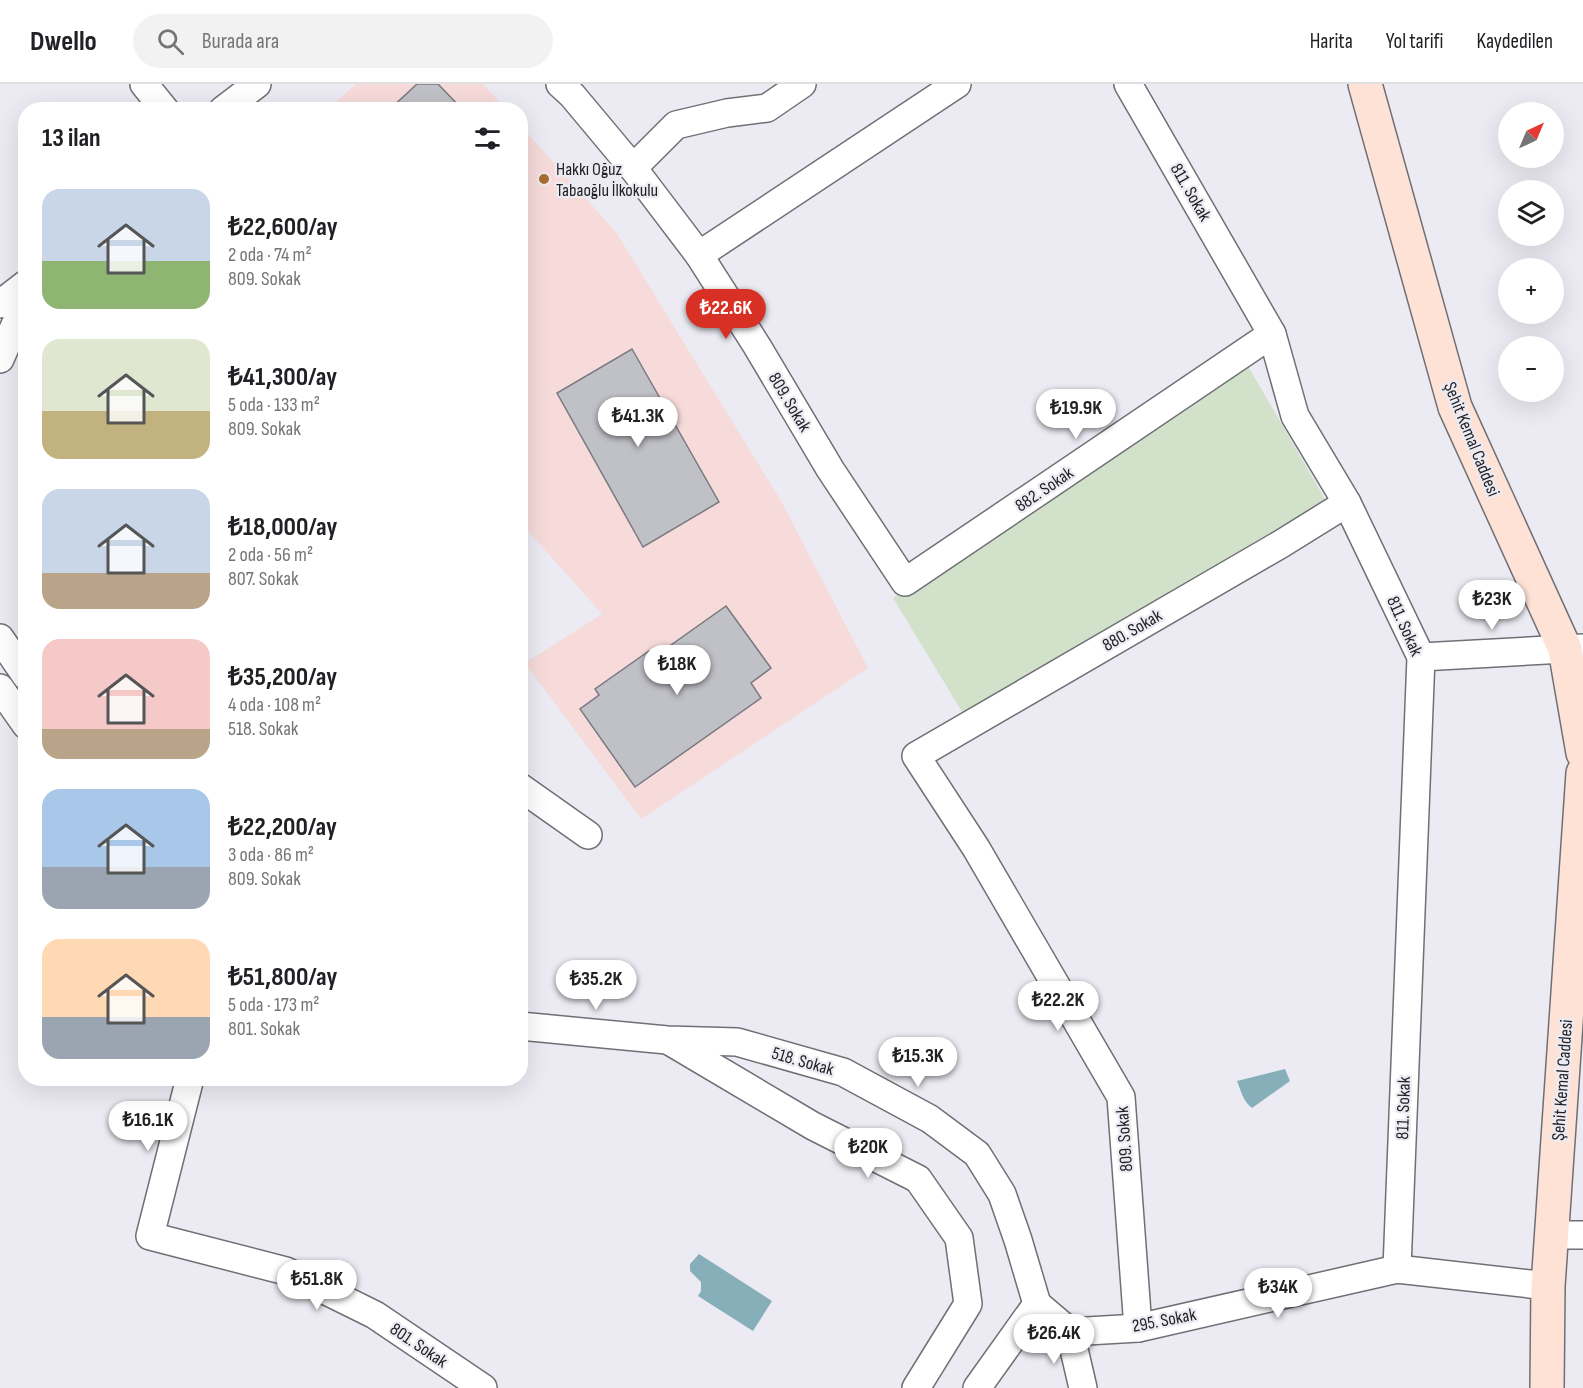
<!DOCTYPE html>
<html lang="tr">
<head>
<meta charset="utf-8">
<style>
  body { margin:0; font-family:"Sofia Sans Condensed",sans-serif; background:#f2f2f2; color:#202124; height:100vh; display:flex; flex-direction:column; font-size:22px; white-space:nowrap }
  * { box-sizing:border-box; margin:0 }
  p { font-size:20px; color:#757577 }
  .icon { flex:none; width:33px; height:33px; fill:none; stroke:currentColor; stroke-width:2; stroke-linecap:round; stroke-linejoin:round }
  .map { position:relative; flex:1; overflow:hidden }
  .drawer { position:absolute; left:18px; top:18px; width:510px; height:984px; display:flex; flex-direction:column; background:#fff; border-radius:24px; box-shadow:0 6px 24px #0002 }
  .drawer>* { flex:none }
  .needle { width:39px; rotate:44deg }
  .buttons { position:absolute; left:1498px; top:18px; display:grid; gap:12px }
  .buttons a { display:grid; place-items:center; width:66px; height:66px; border-radius:50%; background:#fff; box-shadow:0 6px 24px #0002; font-size:30px }
  .price { position:absolute; translate:-50% -51px; padding:0 14px; border-radius:21px; background:#fff; color:#222; font-size:20px; line-height:39px; filter:drop-shadow(0 2px 3px #0008) }
  .price::after { content:''; position:absolute; left:50%; top:36px; width:18px; height:14px; margin-left:-9px; background:inherit; clip-path:polygon(0 0,100% 0,50% 100%) }
  .price.on { background:#d93025; color:#fff }
  ul { padding:0; list-style:none }
  li { display:flex; align-items:center; gap:18px; height:150px; padding:0 24px }
  li span { display:grid; place-items:center; flex:none; width:168px; height:120px; border-radius:18px; color:#555 }
  li>.icon { margin-inline-start:auto }
  span .icon { width:72px; height:72px; fill:#fffc; stroke-width:1 }
  li b { font-size:26px }
  h2 { display:flex; justify-content:space-between; align-items:center; height:72px; padding:0 24px; font-size:26px }
  header { display:flex; align-items:center; gap:36px; box-sizing:border-box; height:84px; padding:0 30px; background:#fff; border-bottom:2px solid #e0e0e0 }
  header strong { font-size:28px }
  nav { display:flex; gap:33px; margin-inline-start:auto; font-size:21px }
  .search { width:420px; height:54px; background:#f2f2f2; display:flex; align-items:center; gap:15px; box-sizing:border-box; padding:0 21px; border-radius:33px; color:#757577; font-size:22px }
  .map>svg:first-child { display:block }
</style>
</head>
<body>
<header>
<strong>Dwello</strong>
<div class="search"><svg class="icon" aria-label="search" viewBox="0 0 24 24"><circle cx="10" cy="10" r="6"/><path d="M15 15l6 6"/></svg>Burada ara</div>
<nav><a>Harita</a><a>Yol tarifi</a><a>Kaydedilen</a></nav>
</header>
<div class="map">
<svg width="1583" height="1304" viewBox="0 0 1583 1304">
  <rect width="100%" height="100%" fill="#ecebf3"/>
  <g fill="#f6dbda">
    <polygon points="356,0 483,0 506,25 327,26"/>
    <polygon points="520,41 616,148 781,417 868,584 641,735 525,579 602,530 521,439"/>
  </g>
  <polygon fill="#d2e2ca" points="1248,282 1326,417 967,636 893,514"/>
  <g fill="#86afb9">
    <path d="M1285 985 1290 997 1252 1024C1243 1017 1241 1007 1237 997Z"/>
    <polygon points="699,1170 772,1217 753,1247 698,1212 701,1207 701,1198 690,1187 690,1180"/>
  </g>
  <g fill="#c0c0c7" stroke="#7a7980" stroke-width="1.5">
    <polygon points="417,0 438,0 463,26 389,26"/>
    <polygon points="632,265 719,418 643,463 557,309"/>
    <polygon points="726,522 771,584 751,599 761,614 635,703 580,625 599,611 595,605 649,567 654,573"/>
  </g>
  <g fill="none" stroke-linecap="round" stroke-linejoin="round">
    <g stroke="#6f6f76" stroke-width="30">
      <g id="minor">
        <polyline points="144,0 165,26"/>
        <polyline points="560,0 572,11 633,84 699,171 757,262 830,385 905,498 1272,250"/>
        <polyline points="1128,0 1272,250 1295,332 1347,419 1421,573 1397,1185"/>
        <polyline points="223,26 257,0"/>
        <polyline points="633,84 676,41 727,29 767,24 802,0"/>
        <polyline points="699,171 957,0"/>
        <polyline points="0,220 26,200"/>
        <polyline points="0,275 26,216"/>
        <polyline points="0,554 26,592"/>
        <polyline points="1421,573 1583,564"/>
        <polyline points="0,604 26,641"/>
        <polyline points="520,703 588,751"/>
        <polyline points="520,942 667,956 737,958 843,988 930,1035 977,1070 1002,1110 1018,1156 1037,1220"/>
        <polyline points="671,958 813,1042 918,1095 959,1154 968,1220 916,1304"/>
        <polyline points="190,994 150,1152 286,1187 375,1231 483,1304"/>
        <polyline points="1552,1151 1583,1151"/>
        <polyline points="1037,1220 1070,1248 1138,1244 1397,1185 1548,1202"/>
        <polyline points="1138,1244 1121,1013 976,764 916,672 1281,460 1347,419"/>
        <polyline points="1070,1248 1083,1304"/>
        <polyline points="977,1304 1037,1220"/>
      </g>
    </g>
    <g stroke="#6f6f76" stroke-width="36">
      <g id="secondary">
        <polyline points="1365,0 1455,323 1565,565 1583,669"/>
        <polyline points="1547,1304 1548,1202 1583,689"/>
      </g>
    </g>
    <use href="#minor" stroke="#fff" stroke-width="27"/>
    <use href="#secondary" stroke="#fee2d6" stroke-width="33"/>
  </g>
  <circle fill="#aa6c31" stroke="#ecebf3" stroke-width="2" cx="544" cy="95" r="6"/>
  <g text-anchor="middle" stroke-width="4.5" stroke-linejoin="round" paint-order="stroke">
    <g font-size="18" fill="#222225" stroke="#ecebf3" text-anchor="start">
      <text x="556" y="91">Hakkı Oğuz<tspan x="556" dy="21">Tabaoğlu İlkokulu</tspan></text>
    </g>
    <g font-size="18" fill="#222225" stroke="#ecebf3">
      <text transform="translate(1191 108) rotate(60)" y="6">811. Sokak</text>
      <text transform="translate(790 318) rotate(59)" y="6">809. Sokak</text>
      <text transform="translate(1472 355) rotate(68)" y="6">Şehit Kemal Caddesi</text>
      <text transform="translate(1044 405) rotate(-34)" y="6">882. Sokak</text>
      <text transform="translate(1405 542) rotate(66)" y="6">811. Sokak</text>
      <text transform="translate(1132 546) rotate(-30)" y="6">880. Sokak</text>
      <text transform="translate(803 977) rotate(16)" y="6">518. Sokak</text>
      <text transform="translate(1562 996) rotate(-86)" y="6">Şehit Kemal Caddesi</text>
      <text transform="translate(1403 1024) rotate(-88)" y="6">811. Sokak</text>
      <text transform="translate(1124 1055) rotate(-94)" y="6">809. Sokak</text>
      <text transform="translate(1164 1236) rotate(-11)" y="6">295. Sokak</text>
      <text transform="translate(419 1261) rotate(34)" y="6">801. Sokak</text>
    </g>
  </g>
</svg>
<div class="buttons">
<a><svg class="needle" viewBox="-14 -14 28 28"><path d="M0-13l5 13h-10z" fill="#e53935"/><path d="M0 13l5-13h-10z" fill="#757577"/></svg></a>
<a><svg class="icon" aria-label="layers" viewBox="0 0 24 24"><path d="M12 4l9 5-9 5-9-5zM3 14l9 5 9-5"/></svg></a>
<a>+</a>
<a>−</a>
</div>
<b class="price on" style="left:726px;top:256px">₺22.6K</b>
<b class="price" style="left:1076px;top:356px">₺19.9K</b>
<b class="price" style="left:638px;top:364px">₺41.3K</b>
<b class="price" style="left:1492px;top:547px">₺23K</b>
<b class="price" style="left:677px;top:612px">₺18K</b>
<b class="price" style="left:596px;top:927px">₺35.2K</b>
<b class="price" style="left:1058px;top:948px">₺22.2K</b>
<b class="price" style="left:918px;top:1004px">₺15.3K</b>
<b class="price" style="left:148px;top:1068px">₺16.1K</b>
<b class="price" style="left:868px;top:1095px">₺20K</b>
<b class="price" style="left:317px;top:1227px">₺51.8K</b>
<b class="price" style="left:1278px;top:1235px">₺34K</b>
<b class="price" style="left:1054px;top:1281px">₺26.4K</b>
<section class="drawer">
<h2>13 ilan<svg class="icon" aria-label="filters" viewBox="0 0 24 24"><path d="M4 7h16M4 17h16"/><circle cx="9" cy="7" r="2"/><circle cx="15" cy="17" r="2"/></svg></h2>
<ul>
<li><span style="background:linear-gradient(#c9d6e8 60%,#8fb573 0)"><svg class="icon" aria-label="home" viewBox="0 0 24 24"><path d="M3 11l9-7 9 7M6 9v11h12V9"/></svg></span><div><b>₺22,600/ay</b><p>2 oda · 74 m²</p><p>809. Sokak</p></div></li>
<li><span style="background:linear-gradient(#dfe7d0 60%,#c2b280 0)"><svg class="icon" aria-label="home" viewBox="0 0 24 24"><path d="M3 11l9-7 9 7M6 9v11h12V9"/></svg></span><div><b>₺41,300/ay</b><p>5 oda · 133 m²</p><p>809. Sokak</p></div></li>
<li><span style="background:linear-gradient(#c9d6e8 70%,#b9a48a 0)"><svg class="icon" aria-label="home" viewBox="0 0 24 24"><path d="M3 11l9-7 9 7M6 9v11h12V9"/></svg></span><div><b>₺18,000/ay</b><p>2 oda · 56 m²</p><p>807. Sokak</p></div></li>
<li><span style="background:linear-gradient(#f6c9c9 75%,#b9a48a 0)"><svg class="icon" aria-label="home" viewBox="0 0 24 24"><path d="M3 11l9-7 9 7M6 9v11h12V9"/></svg></span><div><b>₺35,200/ay</b><p>4 oda · 108 m²</p><p>518. Sokak</p></div></li>
<li><span style="background:linear-gradient(#a9c7e8 65%,#9aa5b1 0)"><svg class="icon" aria-label="home" viewBox="0 0 24 24"><path d="M3 11l9-7 9 7M6 9v11h12V9"/></svg></span><div><b>₺22,200/ay</b><p>3 oda · 86 m²</p><p>809. Sokak</p></div></li>
<li><span style="background:linear-gradient(#ffd9b3 65%,#9aa5b1 0)"><svg class="icon" aria-label="home" viewBox="0 0 24 24"><path d="M3 11l9-7 9 7M6 9v11h12V9"/></svg></span><div><b>₺51,800/ay</b><p>5 oda · 173 m²</p><p>801. Sokak</p></div></li>
</ul>
</section>
</div>
</body>
</html>
